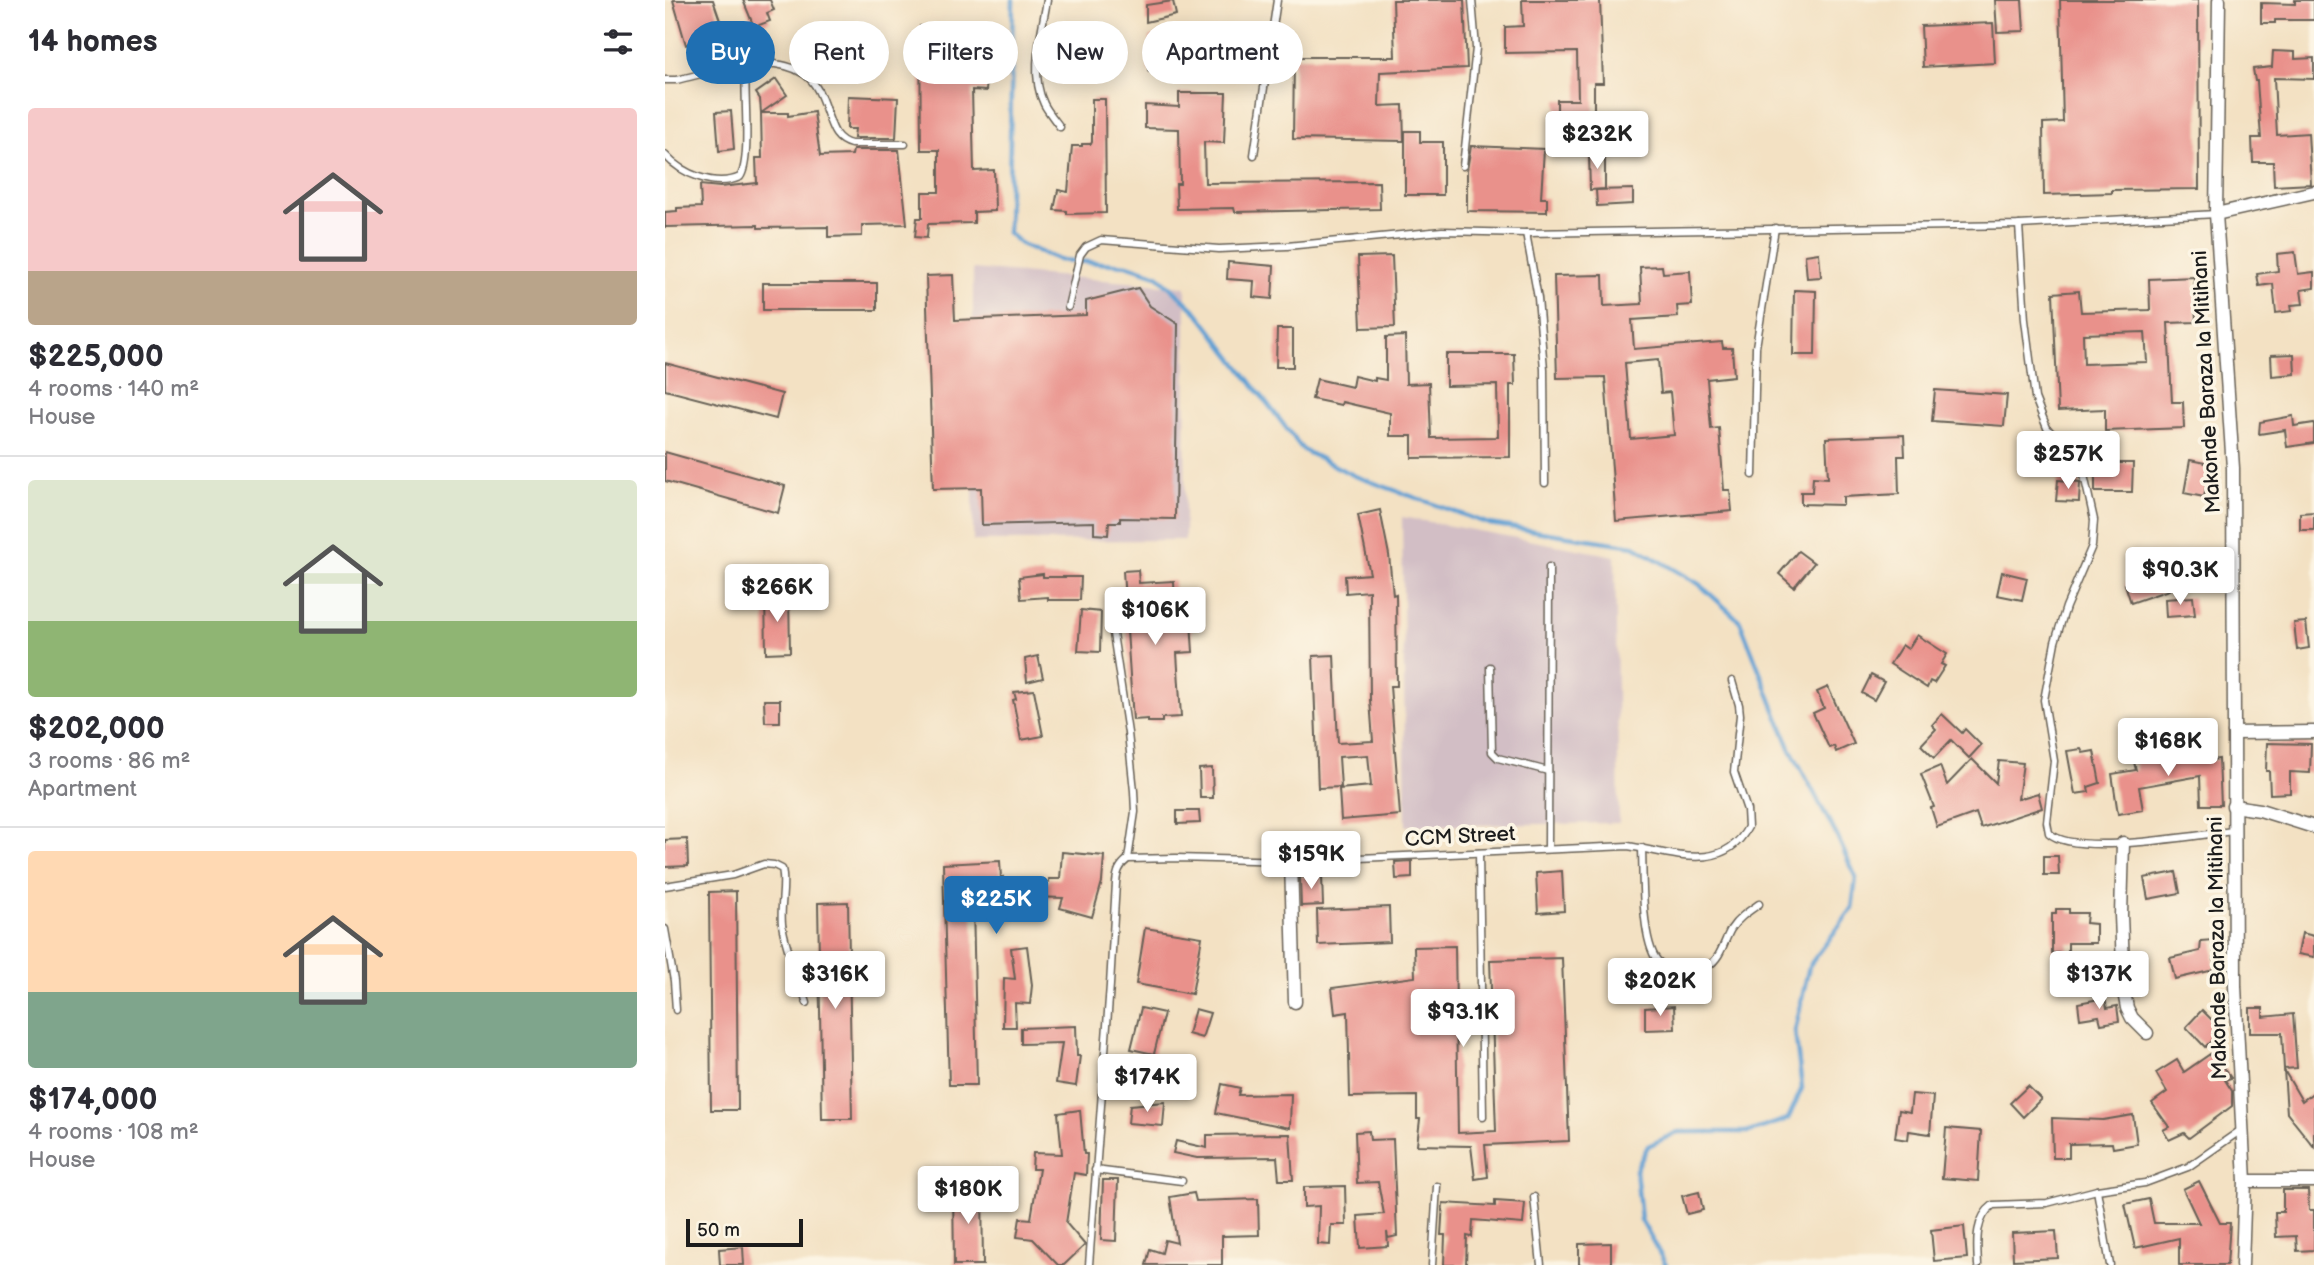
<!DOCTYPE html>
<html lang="en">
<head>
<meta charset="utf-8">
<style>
  body { margin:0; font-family:"Balsamiq Sans",sans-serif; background:#f2f2f3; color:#2b2b33; height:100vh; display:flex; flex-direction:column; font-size:26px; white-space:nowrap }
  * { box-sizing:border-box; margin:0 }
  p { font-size:23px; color:#7c7c81 }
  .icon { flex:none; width:38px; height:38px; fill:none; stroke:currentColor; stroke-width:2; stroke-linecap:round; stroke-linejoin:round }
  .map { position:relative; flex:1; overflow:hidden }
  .side { display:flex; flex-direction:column; background:#fff; width:665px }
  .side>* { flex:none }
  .top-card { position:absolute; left:21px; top:21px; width:665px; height:63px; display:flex; gap:14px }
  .scale { position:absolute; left:21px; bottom:18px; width:117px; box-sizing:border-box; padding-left:7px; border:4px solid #1c1c1c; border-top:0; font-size:19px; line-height:24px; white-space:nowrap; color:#1c1c1c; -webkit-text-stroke:5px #fcf5e5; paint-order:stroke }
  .price { position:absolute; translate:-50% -60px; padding:0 16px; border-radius:7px; background:#fff; color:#222; font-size:23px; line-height:46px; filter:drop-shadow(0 2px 4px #0008) }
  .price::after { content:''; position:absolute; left:50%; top:42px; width:21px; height:16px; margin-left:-10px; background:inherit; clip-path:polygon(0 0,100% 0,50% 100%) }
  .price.active { background:#1f6fb2; color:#fff }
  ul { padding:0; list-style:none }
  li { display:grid; align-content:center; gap:14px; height:371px; padding:0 28px }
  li+li { border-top:2px solid #e1e1e2 }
  li span { display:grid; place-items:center; height:217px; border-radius:7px; color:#555 }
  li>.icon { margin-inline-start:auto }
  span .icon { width:126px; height:126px; fill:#fffc; stroke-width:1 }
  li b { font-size:30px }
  h2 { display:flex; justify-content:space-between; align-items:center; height:84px; padding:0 28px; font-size:30px }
  .chip { padding:0 24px; border-radius:32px; background:#fff; box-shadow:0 4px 18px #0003; font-size:24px; line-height:63px }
  .chip.active { background:#1f6fb2; color:#fff }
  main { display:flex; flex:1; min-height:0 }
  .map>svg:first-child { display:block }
</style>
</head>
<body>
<main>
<section class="side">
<h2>14 homes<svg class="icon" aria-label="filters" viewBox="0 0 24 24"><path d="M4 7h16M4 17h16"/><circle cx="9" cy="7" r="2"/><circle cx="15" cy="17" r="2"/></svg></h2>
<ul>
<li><span style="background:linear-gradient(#f6c9c9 75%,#b9a48a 0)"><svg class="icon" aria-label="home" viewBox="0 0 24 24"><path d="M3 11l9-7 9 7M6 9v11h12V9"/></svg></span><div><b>$225,000</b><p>4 rooms · 140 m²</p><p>House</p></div></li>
<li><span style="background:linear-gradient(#dfe7d0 65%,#8fb573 0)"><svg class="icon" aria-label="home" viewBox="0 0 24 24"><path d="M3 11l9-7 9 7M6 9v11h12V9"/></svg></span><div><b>$202,000</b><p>3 rooms · 86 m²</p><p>Apartment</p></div></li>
<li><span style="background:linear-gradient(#ffd9b3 65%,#7fa58c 0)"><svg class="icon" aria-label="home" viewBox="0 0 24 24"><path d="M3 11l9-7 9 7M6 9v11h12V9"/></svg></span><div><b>$174,000</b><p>4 rooms · 108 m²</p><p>House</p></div></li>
</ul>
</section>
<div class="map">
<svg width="1649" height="1265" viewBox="0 0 1649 1265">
  <rect width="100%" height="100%" fill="#fcf5e5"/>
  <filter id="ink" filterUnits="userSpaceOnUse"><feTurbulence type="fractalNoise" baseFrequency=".0143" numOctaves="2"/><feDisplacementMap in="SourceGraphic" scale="14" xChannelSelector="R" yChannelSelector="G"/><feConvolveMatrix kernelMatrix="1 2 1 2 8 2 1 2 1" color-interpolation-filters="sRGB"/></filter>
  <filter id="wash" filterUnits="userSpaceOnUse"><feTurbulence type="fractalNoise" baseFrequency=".00686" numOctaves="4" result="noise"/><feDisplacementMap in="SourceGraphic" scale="28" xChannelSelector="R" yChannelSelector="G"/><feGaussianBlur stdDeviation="1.57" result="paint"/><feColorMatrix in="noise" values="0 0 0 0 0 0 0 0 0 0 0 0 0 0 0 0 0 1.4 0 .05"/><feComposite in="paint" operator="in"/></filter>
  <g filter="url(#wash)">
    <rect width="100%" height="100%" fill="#f3e1c3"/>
    <g fill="#d2bec5">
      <polygon points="308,269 521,287 520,540 308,541"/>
      <polygon points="737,517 950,556 954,823 741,826"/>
    </g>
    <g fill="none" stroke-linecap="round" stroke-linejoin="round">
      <polyline stroke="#62a0d3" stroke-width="4.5" points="348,0 343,233 356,244 394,260 462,265 492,275 533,313 638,450 690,476 824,524 969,546 1034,584 1075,621 1125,748 1172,836 1191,878 1187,909 1144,966 1130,1031 1137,1088 1123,1119 1084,1132 1013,1132 983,1146 971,1170 976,1220 1001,1265"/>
    </g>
    <g id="blocks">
      <g fill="#e9918b" fill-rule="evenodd">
        <polygon points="8,0 48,0 58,29 21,45"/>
        <polygon points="78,0 105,0 109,10 102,13 105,21 89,27"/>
        <polygon points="728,0 799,0 802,68 715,72 714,106 738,105 739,141 628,139 629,57 730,57"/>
        <polygon points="857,0 935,0 938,83 929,83 929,121 906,121 906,129 892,129 892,100 913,100 912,52 840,53 840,27 858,26"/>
        <polygon points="1330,0 1357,0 1359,31 1332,32"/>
        <polygon points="1395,0 1533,0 1534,189 1447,190 1447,193 1379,195 1378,123 1398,122"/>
        <polygon points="1630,0 1649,0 1649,20 1610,20 1610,23 1596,23 1596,3 1630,4"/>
        <polygon points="508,1 511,15 481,22 481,5"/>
        <polygon points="1328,23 1330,63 1258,67 1256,26"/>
        <polygon points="306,25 307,67 323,68 321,91 307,90 309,171 329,170 330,211 309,212 309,223 263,224 262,238 250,237 252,218 257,218 257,192 274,192 274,150 256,150 255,26"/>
        <polygon points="485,36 509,36 508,73 483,71"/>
        <polygon points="1608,51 1630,52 1630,59 1649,58 1649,79 1609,78 1612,135 1643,133 1646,184 1609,186 1608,162 1588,162 1587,138 1596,138 1592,81 1590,81 1588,69 1607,67"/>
        <polygon points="111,79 122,95 96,113 95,99 91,93"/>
        <polygon points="514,93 561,93 559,143 539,142 540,183 714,182 715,209 570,212 569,208 512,209 511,184 515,184 514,129 480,128 480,105 514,107"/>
        <polygon points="183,96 233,98 231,138 189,138 190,129 182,129"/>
        <polygon points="427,99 440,99 441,213 402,214 402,211 389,210 393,190 403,192 407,146 417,146 417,144 426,144 427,142"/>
        <polygon points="66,111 69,149 54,151 51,112"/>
        <polygon points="149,112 155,156 187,155 188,150 234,150 242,224 197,225 197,236 163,237 163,227 93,228 93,225 0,227 0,212 12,211 12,208 36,207 35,185 55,187 92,183 91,158 97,158 96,113 123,113 123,116"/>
        <polygon points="740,131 755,131 755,142 778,142 778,195 740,195"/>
        <polygon points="806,146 879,149 876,198 882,198 882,212 802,211 802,170"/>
        <polygon points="940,153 940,189 925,190 924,154"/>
        <polygon points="968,189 968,204 932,206 931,190"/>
        <polygon points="1630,252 1633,274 1649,272 1649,288 1636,290 1638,304 1626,305 1627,311 1611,313 1608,284 1594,286 1592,274 1613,271 1612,254"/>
        <polygon points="1154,253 1156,277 1142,278 1140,255"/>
        <polygon points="727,256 730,327 696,328 693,257"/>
        <polygon points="563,262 609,266 607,299 588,297 589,281 562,279"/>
        <path d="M997 266 998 273 1025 271 1027 305 1012 306 1013 317 967 320 969 349 1057 342 1058 348H1067L1069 376 1042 379 1046 429 1054 428 1059 490H1065L1067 511 951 521 940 377 892 378 889 276 938 275 939 306 977 304 975 267ZM993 360 996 393 1005 392 1009 435 966 439 960 363Z"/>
        <polygon points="288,275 290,320 421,315 421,301 473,288 485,306 513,324 510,519 455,518 455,522 444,522 443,535 429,534 429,522 317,525 316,488 268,489 261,276"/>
        <path d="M1529 277 1531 322 1503 323 1507 402H1518L1519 428 1440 431V409L1393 411 1388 293 1414 291 1416 312 1485 310 1484 279ZM1480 332 1482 362 1419 364 1418 334Z"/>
        <rect x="98" y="283" width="114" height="27"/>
        <polygon points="1129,290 1151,291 1150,355 1128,355"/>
        <polygon points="612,329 628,329 628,367 611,367"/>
        <polygon points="740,336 741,384 764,383 766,438 833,437 832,385 781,386 781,354 849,354 850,385 845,385 845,457 747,458 747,436 725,436 725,413 677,402 676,405 647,399 652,379 687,387 689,376 710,381 710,378 721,380 721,337"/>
        <polygon points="1629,354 1630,374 1607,376 1606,355"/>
        <polygon points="0,363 117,394 111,419 0,390"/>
        <polygon points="1270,390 1342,395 1339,426 1267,421"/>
        <polygon points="1628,416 1629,426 1649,423 1649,443 1622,447 1620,430 1594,434 1595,422"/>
        <polygon points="1239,435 1240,456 1233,456 1234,494 1178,497 1178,505 1136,504 1136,492 1147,492 1148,477 1163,478 1161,438"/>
        <polygon points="0,452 120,486 113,513 0,481"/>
        <polygon points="1525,460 1545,464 1539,497 1519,493"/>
        <polygon points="1430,463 1468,463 1467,492 1430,492"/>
        <polygon points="1393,480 1415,482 1414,502 1391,501"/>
        <polygon points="715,510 724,555 728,595 731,594 732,686 725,686 735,815 676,820 674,789 706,786 703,755 674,757 676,787 653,788 648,656 669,655 673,743 708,741 705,700 704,591 681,593 680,576 705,574 693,515"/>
        <polygon points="1649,512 1649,530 1635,530 1635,513"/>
        <polygon points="1133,551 1149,563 1129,587 1114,574"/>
        <polygon points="1487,561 1489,566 1495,564 1504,590 1466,603 1460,584 1475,578 1471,567"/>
        <polygon points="473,570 474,583 509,581 510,607 525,606 528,652 512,653 516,717 497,718 497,722 483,722 483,719 468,720 458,571"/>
        <polygon points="1337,572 1362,578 1357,600 1332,595"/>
        <polygon points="378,574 378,577 416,577 415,600 383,600 383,597 356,599 354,577"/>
        <polygon points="100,595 124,595 125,652 101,653"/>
        <polygon points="1528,597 1530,615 1501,617 1500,599"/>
        <polygon points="416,610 436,612 435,652 413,651"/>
        <polygon points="1641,622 1644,648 1632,650 1629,623"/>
        <polygon points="1252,635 1282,654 1276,664 1280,666 1269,683 1265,681 1262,688 1225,664 1237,645 1243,649"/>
        <polygon points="373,656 378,678 362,682 360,659"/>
        <polygon points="1206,675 1219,682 1209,700 1197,693"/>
        <polygon points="1163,687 1189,744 1171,752 1169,746 1164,748 1148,713 1159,708 1152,692"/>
        <polygon points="369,690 378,736 356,740 348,700 351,699 349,692"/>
        <polygon points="99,700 115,700 115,722 100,722"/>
        <polygon points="1277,714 1297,733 1300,729 1316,745 1304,758 1286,740 1269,758 1256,745 1271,729 1267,725"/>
        <polygon points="1602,743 1646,744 1645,773 1625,772 1625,793 1605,794 1604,771 1601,771"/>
        <polygon points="1416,749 1418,753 1429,751 1435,783 1423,787 1424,792 1410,794 1402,751"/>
        <polygon points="1547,750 1547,760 1554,759 1556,805 1536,805 1535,776 1474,787 1478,810 1453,814 1447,774 1471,770 1469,762 1532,751"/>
        <polygon points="1307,759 1331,783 1334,761 1358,763 1353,799 1373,793 1377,808 1316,828 1311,813 1272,827 1266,808 1269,807 1256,774 1275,766 1282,785"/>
        <polygon points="547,768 548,798 535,798 534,769"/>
        <polygon points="512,811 534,811 535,823 512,824"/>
        <polygon points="22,839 23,866 0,867 0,840"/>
        <polygon points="397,852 439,856 437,882 427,917 395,908 398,898 368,897 370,911 344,915 344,912 332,914 330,901 308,904 312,1085 284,1085 278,864 335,861 336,878 338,877 340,888 384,882 384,879 395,879"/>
        <polygon points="1379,856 1393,856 1394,875 1379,875"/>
        <polygon points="747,861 747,878 731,879 730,862"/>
        <polygon points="897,871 899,911 873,913 871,873"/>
        <polygon points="1511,872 1515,893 1483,899 1479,878"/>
        <polygon points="657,876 658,905 636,906 635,877"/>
        <polygon points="71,891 73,1110 46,1110 44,892"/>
        <polygon points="183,902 187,1119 157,1119 153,903"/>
        <polygon points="724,907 725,942 653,945 652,910"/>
        <polygon points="1391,909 1404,909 1404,913 1422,913 1421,923 1431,924 1431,943 1403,943 1403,953 1387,953 1387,914 1391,914"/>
        <polygon points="480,928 537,937 527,994 471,984"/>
        <polygon points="1637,933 1649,936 1649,957 1633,954"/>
        <polygon points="1549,940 1549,970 1510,979 1505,958 1535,951 1536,941"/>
        <polygon points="362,946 367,985 365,1004 350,1003 351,1027 338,1027 339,978 350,979 346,948"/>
        <polygon points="790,946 793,1133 831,1131 825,960 897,958 904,1141 820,1145 823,1177 810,1179 806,1146 752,1145 755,1119 752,1119 752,1096 685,1097 683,1012 670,1014 667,988 750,977 749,947"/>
        <polygon points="1440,998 1442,1008 1452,1006 1454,1021 1436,1024 1434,1016 1415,1019 1413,1003"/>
        <polygon points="1009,1006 1010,1029 980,1030 980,1008"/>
        <polygon points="476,1008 499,1013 489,1054 466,1049"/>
        <polygon points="1585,1008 1598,1008 1598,1017 1628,1014 1632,1068 1619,1069 1617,1033 1585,1033"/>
        <polygon points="530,1009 545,1013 537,1038 523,1034"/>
        <polygon points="1537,1010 1557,1030 1540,1047 1521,1027"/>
        <polygon points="411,1026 412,1056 415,1056 411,1086 391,1083 397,1043 356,1044 356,1028"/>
        <polygon points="1548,1052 1566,1078 1560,1080 1567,1091 1567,1106 1524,1138 1519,1133 1504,1140 1498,1130 1504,1127 1487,1103 1502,1092 1491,1073 1512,1060 1519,1072"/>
        <polygon points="1619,1070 1637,1101 1649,1092 1649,1147 1622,1113"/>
        <polygon points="557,1084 575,1088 573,1095 626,1094 625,1128 551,1113"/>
        <polygon points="1363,1086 1376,1099 1358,1117 1345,1103"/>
        <polygon points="1247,1094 1268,1096 1265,1134 1244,1131 1243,1140 1230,1138 1234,1110 1245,1112"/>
        <polygon points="500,1102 498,1126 463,1123 465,1105"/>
        <polygon points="415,1110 419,1154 422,1154 421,1175 409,1173 401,1223 420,1245 399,1265 393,1265 368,1239 352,1237 355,1218 366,1219 374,1169 367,1169 368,1153 397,1154 393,1113"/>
        <polygon points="1468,1115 1472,1144 1448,1148 1447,1143 1404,1144 1404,1158 1388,1158 1387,1118 1438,1120"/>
        <polygon points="1281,1128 1316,1131 1313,1181 1277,1178"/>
        <polygon points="704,1131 705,1140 728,1139 732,1236 723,1238 722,1232 723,1246 695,1248 693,1216 719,1214 713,1182 692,1183 690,1132"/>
        <polygon points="625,1134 628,1180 614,1180 612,1157 532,1158 508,1153 511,1141 542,1148 542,1135"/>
        <polygon points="438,1180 453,1180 451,1241 436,1240"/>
        <polygon points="1534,1181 1555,1223 1565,1223 1562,1265 1514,1265 1514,1238 1470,1248 1460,1204 1484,1199 1489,1223 1534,1223 1518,1189"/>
        <polygon points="288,1186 317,1186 318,1265 289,1265"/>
        <polygon points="680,1186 681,1225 666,1225 665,1245 653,1244 654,1206 639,1207 639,1187"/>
        <polygon points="1618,1190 1643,1190 1644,1210 1649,1210 1649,1250 1632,1251 1631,1236 1611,1237 1610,1212 1618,1212"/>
        <polygon points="1034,1192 1038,1210 1022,1214 1017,1196"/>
        <polygon points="529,1193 531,1201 593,1199 594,1235 557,1236 557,1265 481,1265 485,1249 497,1253 500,1240 512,1243 505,1197"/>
        <polygon points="830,1201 860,1203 858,1224 808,1220 807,1237 802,1236 801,1265 779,1265 780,1235 776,1235 778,1203 830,1206"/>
        <polygon points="1299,1226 1302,1258 1269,1261 1266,1230"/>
        <polygon points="1391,1231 1393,1258 1348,1260 1347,1233"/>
        <polygon points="946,1243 946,1265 914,1265 914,1244"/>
        <polygon points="78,1247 79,1265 55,1265 54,1249"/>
      </g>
    </g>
  </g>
  <g filter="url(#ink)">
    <use href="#blocks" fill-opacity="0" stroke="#676156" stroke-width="2"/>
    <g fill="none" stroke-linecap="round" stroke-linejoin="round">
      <g stroke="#676156" stroke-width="9">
        <g id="service">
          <path d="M382 0C377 32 364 74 379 104 383 112 390 120 395 127"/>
          <path d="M0 80H11C48 72 105 51 139 74 153 83 158 102 163 116 168 130 171 140 186 144H240"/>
          <path d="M0 155C17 174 50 188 75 177 87 160 78 90 81 65"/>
          <polyline points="589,155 612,0"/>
          <polyline points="798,166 811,48 807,0"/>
          <path d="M1354 225 1360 320 1370 398 1382 428 1407 457 1419 475 1429 520 1427 546 1401 607 1390 642 1379 700 1389 761 1382 822 1384 833C1410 857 1530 835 1568 831"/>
          <polyline points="861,233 873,298 879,369 880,483"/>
          <polyline points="403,307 415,255 421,247 436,240 554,249 622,246 777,231 861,233 1354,225 1551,214"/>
          <polyline points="1088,475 1091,347 1110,228"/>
          <polyline points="444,607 463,733 469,791 470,812 463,859"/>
          <polyline points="825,667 827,752 833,758 883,771"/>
          <path d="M977 848C978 874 976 940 992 960 998 968 1008 970 1017 971 1025 972 1035 970 1043 966 1056 958 1059 941 1066 929 1073 918 1084 911 1094 904"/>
          <polyline points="883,849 884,567"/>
          <polyline points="814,853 818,1117"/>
          <path d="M0 886 68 875 99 864 109 865 117 869C121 884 115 905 117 924 120 948 134 979 142 1003"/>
          <polyline points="0,929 9,981 11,1010"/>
          <polyline points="430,1170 517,1181"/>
          <polyline points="1432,1190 1445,1265"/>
          <polyline points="869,1197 876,1265"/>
          <path d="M424 1265 445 985 451 883C452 872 454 866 463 859L511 858 626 861 963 846C1004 852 1058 875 1083 827L1082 810 1069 772 1075 715 1074 705 1067 681"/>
          <polyline points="767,1265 772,1186"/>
          <path d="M1313 1265C1312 1244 1309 1219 1328 1205L1382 1203 1432 1190 1480 1183 1523 1167 1576 1130"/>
        </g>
      </g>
      <g stroke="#676156" stroke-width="15">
        <g id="minor">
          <polyline points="1554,0 1551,214 1568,468 1570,986 1580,1181 1577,1265"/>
          <polyline points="1551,214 1649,192"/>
          <polyline points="1569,733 1649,732"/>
          <polyline points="1568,806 1595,810 1649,827"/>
          <polyline points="1458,843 1456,915 1459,992 1462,1008 1467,1018 1482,1033"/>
          <polyline points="626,861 630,1002"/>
          <polyline points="1580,1181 1649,1181"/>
        </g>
      </g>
      <use href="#service" stroke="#fff" stroke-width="6"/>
      <use href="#minor" stroke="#fff" stroke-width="12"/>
    </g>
  </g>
  <g text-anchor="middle" stroke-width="7" stroke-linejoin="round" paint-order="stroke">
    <g font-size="21" fill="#1c1c1c" stroke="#fcf5e5">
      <text transform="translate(1541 382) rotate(-93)" y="7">Makonde Baraza la Mitihani</text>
      <text transform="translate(795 836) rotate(-3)" y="7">CCM Street</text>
      <text transform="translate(1552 948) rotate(-91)" y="7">Makonde Baraza la Mitihani</text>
    </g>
  </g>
</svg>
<div class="scale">50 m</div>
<b class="price" style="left:932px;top:171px">$232K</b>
<b class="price" style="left:1403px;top:491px">$257K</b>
<b class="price" style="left:1515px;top:607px">$90.3K</b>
<b class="price" style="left:112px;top:624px">$266K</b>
<b class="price" style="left:490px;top:647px">$106K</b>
<b class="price" style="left:1503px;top:778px">$168K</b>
<b class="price" style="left:646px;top:891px">$159K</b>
<b class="price active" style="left:331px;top:936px">$225K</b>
<b class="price" style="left:170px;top:1011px">$316K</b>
<b class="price" style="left:1434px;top:1011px">$137K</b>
<b class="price" style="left:995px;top:1018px">$202K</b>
<b class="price" style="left:798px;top:1049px">$93.1K</b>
<b class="price" style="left:482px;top:1114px">$174K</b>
<b class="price" style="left:303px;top:1226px">$180K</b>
<div class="top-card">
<a class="chip active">Buy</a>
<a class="chip">Rent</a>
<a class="chip">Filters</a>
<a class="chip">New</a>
<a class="chip">Apartment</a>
</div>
</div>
</main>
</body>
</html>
